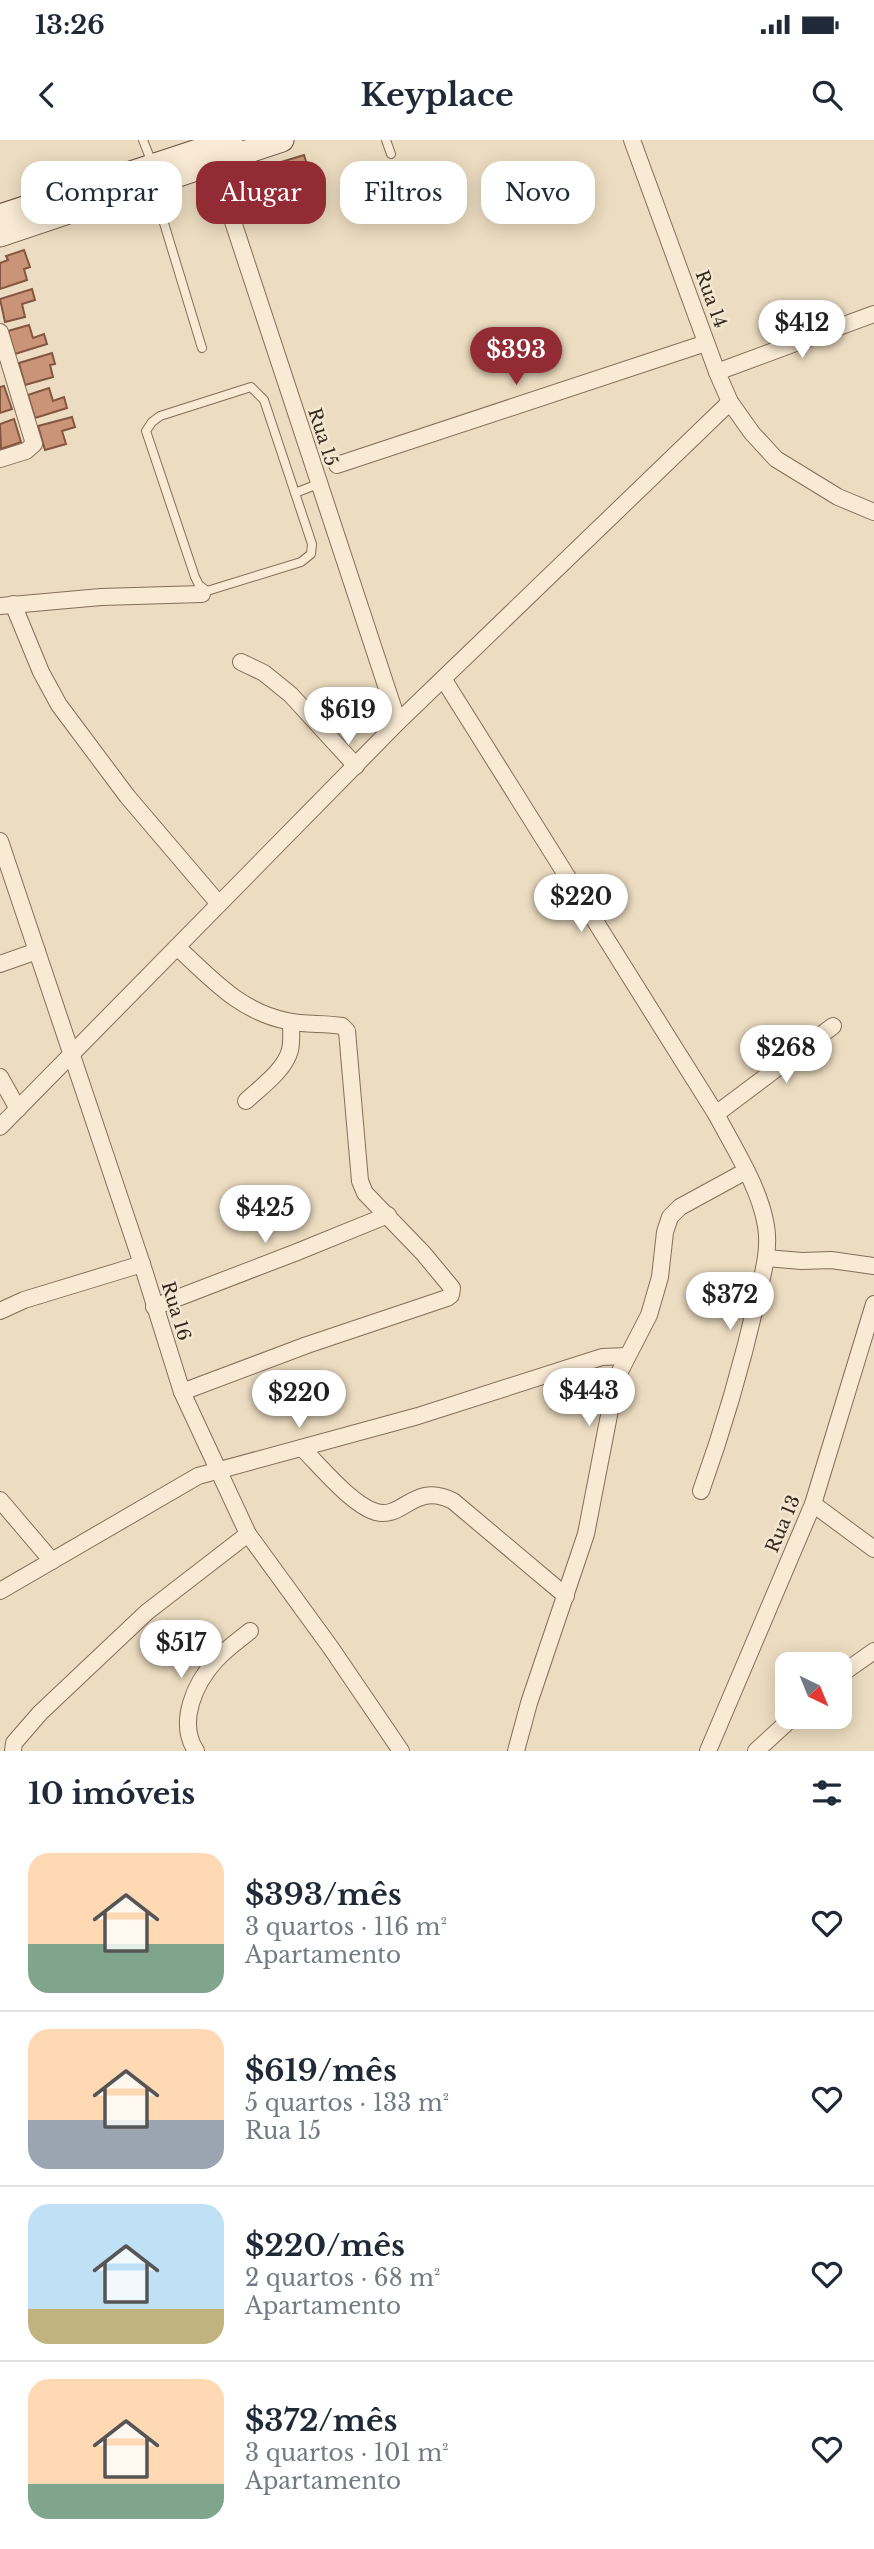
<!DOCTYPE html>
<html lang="pt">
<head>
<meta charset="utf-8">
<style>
  body { margin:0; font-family:"Libre Baskerville",serif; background:#f2f2f3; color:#1f2937; height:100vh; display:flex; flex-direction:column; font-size:26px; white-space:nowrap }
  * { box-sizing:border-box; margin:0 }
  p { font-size:23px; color:#747a83 }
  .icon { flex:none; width:38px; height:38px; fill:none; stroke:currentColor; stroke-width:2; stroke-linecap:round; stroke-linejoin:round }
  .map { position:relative; height:1611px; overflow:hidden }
  .drawer { display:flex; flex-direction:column; background:#fff; flex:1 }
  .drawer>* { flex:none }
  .banner { position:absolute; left:21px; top:21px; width:833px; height:63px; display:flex; gap:14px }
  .needle { width:46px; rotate:137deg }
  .controls { position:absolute; left:775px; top:1512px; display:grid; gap:14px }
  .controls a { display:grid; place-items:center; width:77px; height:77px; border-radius:14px; background:#fff; box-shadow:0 4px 18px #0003; font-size:35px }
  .price { position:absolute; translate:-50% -60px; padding:0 16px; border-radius:24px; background:#fff; color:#222; font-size:23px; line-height:46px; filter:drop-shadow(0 2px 4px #0008) }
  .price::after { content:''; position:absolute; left:50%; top:42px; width:21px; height:16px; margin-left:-10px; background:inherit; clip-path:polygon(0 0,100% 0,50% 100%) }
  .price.active { background:#932b34; color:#fff }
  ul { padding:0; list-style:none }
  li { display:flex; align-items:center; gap:21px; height:175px; padding:0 28px }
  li+li { border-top:2px solid #e0e1e3 }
  li span { display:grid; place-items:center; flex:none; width:196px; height:140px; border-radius:21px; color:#555 }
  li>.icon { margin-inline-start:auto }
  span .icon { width:84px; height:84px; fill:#fffc; stroke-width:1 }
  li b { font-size:30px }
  h2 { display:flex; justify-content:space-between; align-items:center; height:84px; padding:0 28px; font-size:30px }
  .pill { padding:0 24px; border-radius:21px; background:#fff; box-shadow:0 4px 18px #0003; font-size:24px; line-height:63px }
  .pill.active { background:#932b34; color:#fff }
  .status { display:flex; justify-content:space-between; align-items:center; height:49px; padding:0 35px; background:#fff; direction:ltr }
  .status svg { height:19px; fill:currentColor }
  header { display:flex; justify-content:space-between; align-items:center; height:91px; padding:0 28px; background:#fff; font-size:32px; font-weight:700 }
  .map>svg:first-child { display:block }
</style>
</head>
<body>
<div class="status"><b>13:26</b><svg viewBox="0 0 49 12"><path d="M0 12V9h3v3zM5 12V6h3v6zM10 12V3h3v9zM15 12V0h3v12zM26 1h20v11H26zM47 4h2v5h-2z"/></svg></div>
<header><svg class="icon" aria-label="back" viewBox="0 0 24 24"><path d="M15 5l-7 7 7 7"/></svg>Keyplace<svg class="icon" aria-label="search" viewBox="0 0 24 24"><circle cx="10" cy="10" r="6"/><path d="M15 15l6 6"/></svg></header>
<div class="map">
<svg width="874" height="1611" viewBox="0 0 874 1611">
  <rect width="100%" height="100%" fill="#ecdcc1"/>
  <g fill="#ca9478" stroke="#845640" stroke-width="2">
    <polygon points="304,15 312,41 286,50 278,23"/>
    <polygon points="278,23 286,50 231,67 223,41"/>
    <polygon points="24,110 30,127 24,129 27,140 0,149 0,123 8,120 6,116"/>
    <polygon points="32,149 35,160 22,164 25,177 5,182 0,159"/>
    <polygon points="29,185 33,198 44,194 47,204 15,214 8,191"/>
    <polygon points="52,213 55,224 50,225 53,237 25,245 19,223"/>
    <polygon points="4,246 12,269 0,273 0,247"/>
    <polygon points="49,248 53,261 64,257 67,268 35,278 28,255"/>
    <polygon points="72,277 75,287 62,291 66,304 45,310 38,286"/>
    <polygon points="14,279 21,302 1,309 0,284"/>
  </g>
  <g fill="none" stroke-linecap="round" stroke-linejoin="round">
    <g stroke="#856e59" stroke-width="10">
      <g id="service">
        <polyline points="143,0 152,23"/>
        <polyline points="386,0 391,14"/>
        <polyline points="153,47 202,208"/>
        <polygon points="251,247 264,260 312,404 311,414 301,422 207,451 199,445 195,437 146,291 152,282 160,276"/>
        <polyline points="295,353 318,344"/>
      </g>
    </g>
    <g stroke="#856e59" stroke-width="18">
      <g id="minor">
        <polyline points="632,0 717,232 730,262 752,293 776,319 838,357 874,372"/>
        <polyline points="214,24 398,582"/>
        <polyline points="0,192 34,304 26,311 0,319"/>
        <polyline points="717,232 874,174"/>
        <polyline points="337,325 706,203"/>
        <polyline points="13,464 41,532 59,565 127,656 219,764"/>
        <polyline points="0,466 101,457 202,454"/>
        <polyline points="241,522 264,533 291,555 356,626"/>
        <path d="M444 540 716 974C734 1008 760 1048 766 1086 770 1109 763 1133 758 1155 743 1221 724 1287 701 1351"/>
        <polyline points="0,701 142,1124 182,1252 248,1394 331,1508 401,1611"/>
        <path d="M177 807C212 839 239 871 287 881 305 885 324 883 342 886L347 891 360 1041 365 1053 423 1113 452 1148 451 1155 447 1158 307 1205 182 1252"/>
        <polyline points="0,824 37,811"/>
        <polyline points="0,937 18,969"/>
        <path d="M246 961C261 947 285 930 290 910 292 902 291 891 291 882"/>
        <polyline points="716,974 833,886"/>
        <polyline points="0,987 398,582 730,262"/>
        <polyline points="766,1118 802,1121 831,1120 874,1126"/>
        <polyline points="154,1167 297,1112 388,1075"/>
        <polyline points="0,1171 24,1160 142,1124"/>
        <path d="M302 1308C321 1327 352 1365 376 1372 403 1380 414 1341 453 1361L566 1456"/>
        <polyline points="0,1360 52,1421"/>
        <polyline points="813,1364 874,1409"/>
        <polyline points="0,1451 198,1336 418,1276 602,1217 627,1216"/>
        <polyline points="840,1535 874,1511"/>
        <polyline points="13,1611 14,1603 40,1573 147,1472 248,1394"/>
        <path d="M196 1611C177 1582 195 1543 216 1520 226 1509 239 1500 250 1491"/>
        <polyline points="516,1611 529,1563 586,1394 616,1239 649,1175 660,1137 665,1092 670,1077 680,1067 746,1031"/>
        <polyline points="708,1611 813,1364 874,1164"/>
        <polyline points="756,1611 793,1577"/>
      </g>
    </g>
    <g stroke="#674f3d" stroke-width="25">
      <g id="secondary">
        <polyline points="0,76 231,0"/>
        <polyline points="0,95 282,0"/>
      </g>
    </g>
    <use href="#service" stroke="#f8ead4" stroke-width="8"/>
    <use href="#minor" stroke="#f8ead4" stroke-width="16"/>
    <use href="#secondary" stroke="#f8ead4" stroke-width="23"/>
  </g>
  <g text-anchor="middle" stroke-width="5" stroke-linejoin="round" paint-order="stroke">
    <g font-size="18" fill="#36271d" stroke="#f4e7d1">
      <text transform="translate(711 159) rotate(70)" y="6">Rua 14</text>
      <text transform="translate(323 297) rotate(72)" y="6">Rua 15</text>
      <text transform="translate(176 1171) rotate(73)" y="6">Rua 16</text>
      <text transform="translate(783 1384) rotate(-67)" y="6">Rua 13</text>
    </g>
  </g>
</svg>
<div class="controls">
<a><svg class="needle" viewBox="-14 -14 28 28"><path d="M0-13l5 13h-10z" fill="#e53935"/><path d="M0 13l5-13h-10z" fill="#747a83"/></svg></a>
</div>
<b class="price" style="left:802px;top:220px">$412</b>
<b class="price active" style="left:516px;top:247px">$393</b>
<b class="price" style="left:348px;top:607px">$619</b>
<b class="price" style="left:581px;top:794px">$220</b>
<b class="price" style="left:786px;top:945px">$268</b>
<b class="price" style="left:265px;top:1105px">$425</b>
<b class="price" style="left:730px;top:1192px">$372</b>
<b class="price" style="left:589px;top:1288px">$443</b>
<b class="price" style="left:299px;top:1290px">$220</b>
<b class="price" style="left:181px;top:1540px">$517</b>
<div class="banner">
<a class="pill">Comprar</a>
<a class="pill active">Alugar</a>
<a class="pill">Filtros</a>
<a class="pill">Novo</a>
</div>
</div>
<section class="drawer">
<h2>10 imóveis<svg class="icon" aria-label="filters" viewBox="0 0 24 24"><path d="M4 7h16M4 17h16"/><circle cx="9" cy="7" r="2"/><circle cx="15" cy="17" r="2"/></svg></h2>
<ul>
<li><span style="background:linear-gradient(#ffd9b3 65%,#7fa58c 0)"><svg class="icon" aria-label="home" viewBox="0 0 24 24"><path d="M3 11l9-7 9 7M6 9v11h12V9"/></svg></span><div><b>$393/mês</b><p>3 quartos · 116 m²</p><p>Apartamento</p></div><svg class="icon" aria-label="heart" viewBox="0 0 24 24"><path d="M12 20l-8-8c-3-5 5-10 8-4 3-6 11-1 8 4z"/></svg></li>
<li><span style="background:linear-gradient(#ffd9b3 65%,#9aa5b1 0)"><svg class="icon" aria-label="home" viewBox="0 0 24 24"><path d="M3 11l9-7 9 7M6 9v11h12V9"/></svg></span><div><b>$619/mês</b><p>5 quartos · 133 m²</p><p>Rua 15</p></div><svg class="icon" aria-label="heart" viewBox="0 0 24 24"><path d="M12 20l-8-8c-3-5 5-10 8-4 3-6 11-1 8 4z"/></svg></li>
<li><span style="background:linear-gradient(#bfe0f5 75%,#c2b280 0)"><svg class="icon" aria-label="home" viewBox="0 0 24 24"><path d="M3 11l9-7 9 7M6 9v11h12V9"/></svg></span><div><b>$220/mês</b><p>2 quartos · 68 m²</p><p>Apartamento</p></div><svg class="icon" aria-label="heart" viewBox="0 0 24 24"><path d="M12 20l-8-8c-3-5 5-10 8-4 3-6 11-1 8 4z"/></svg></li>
<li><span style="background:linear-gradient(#ffd9b3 75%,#7fa58c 0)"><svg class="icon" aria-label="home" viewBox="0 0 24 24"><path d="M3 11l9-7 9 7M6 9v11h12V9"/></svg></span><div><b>$372/mês</b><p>3 quartos · 101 m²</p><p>Apartamento</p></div><svg class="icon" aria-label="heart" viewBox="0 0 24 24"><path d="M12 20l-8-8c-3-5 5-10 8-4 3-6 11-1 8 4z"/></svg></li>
</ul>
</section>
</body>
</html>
